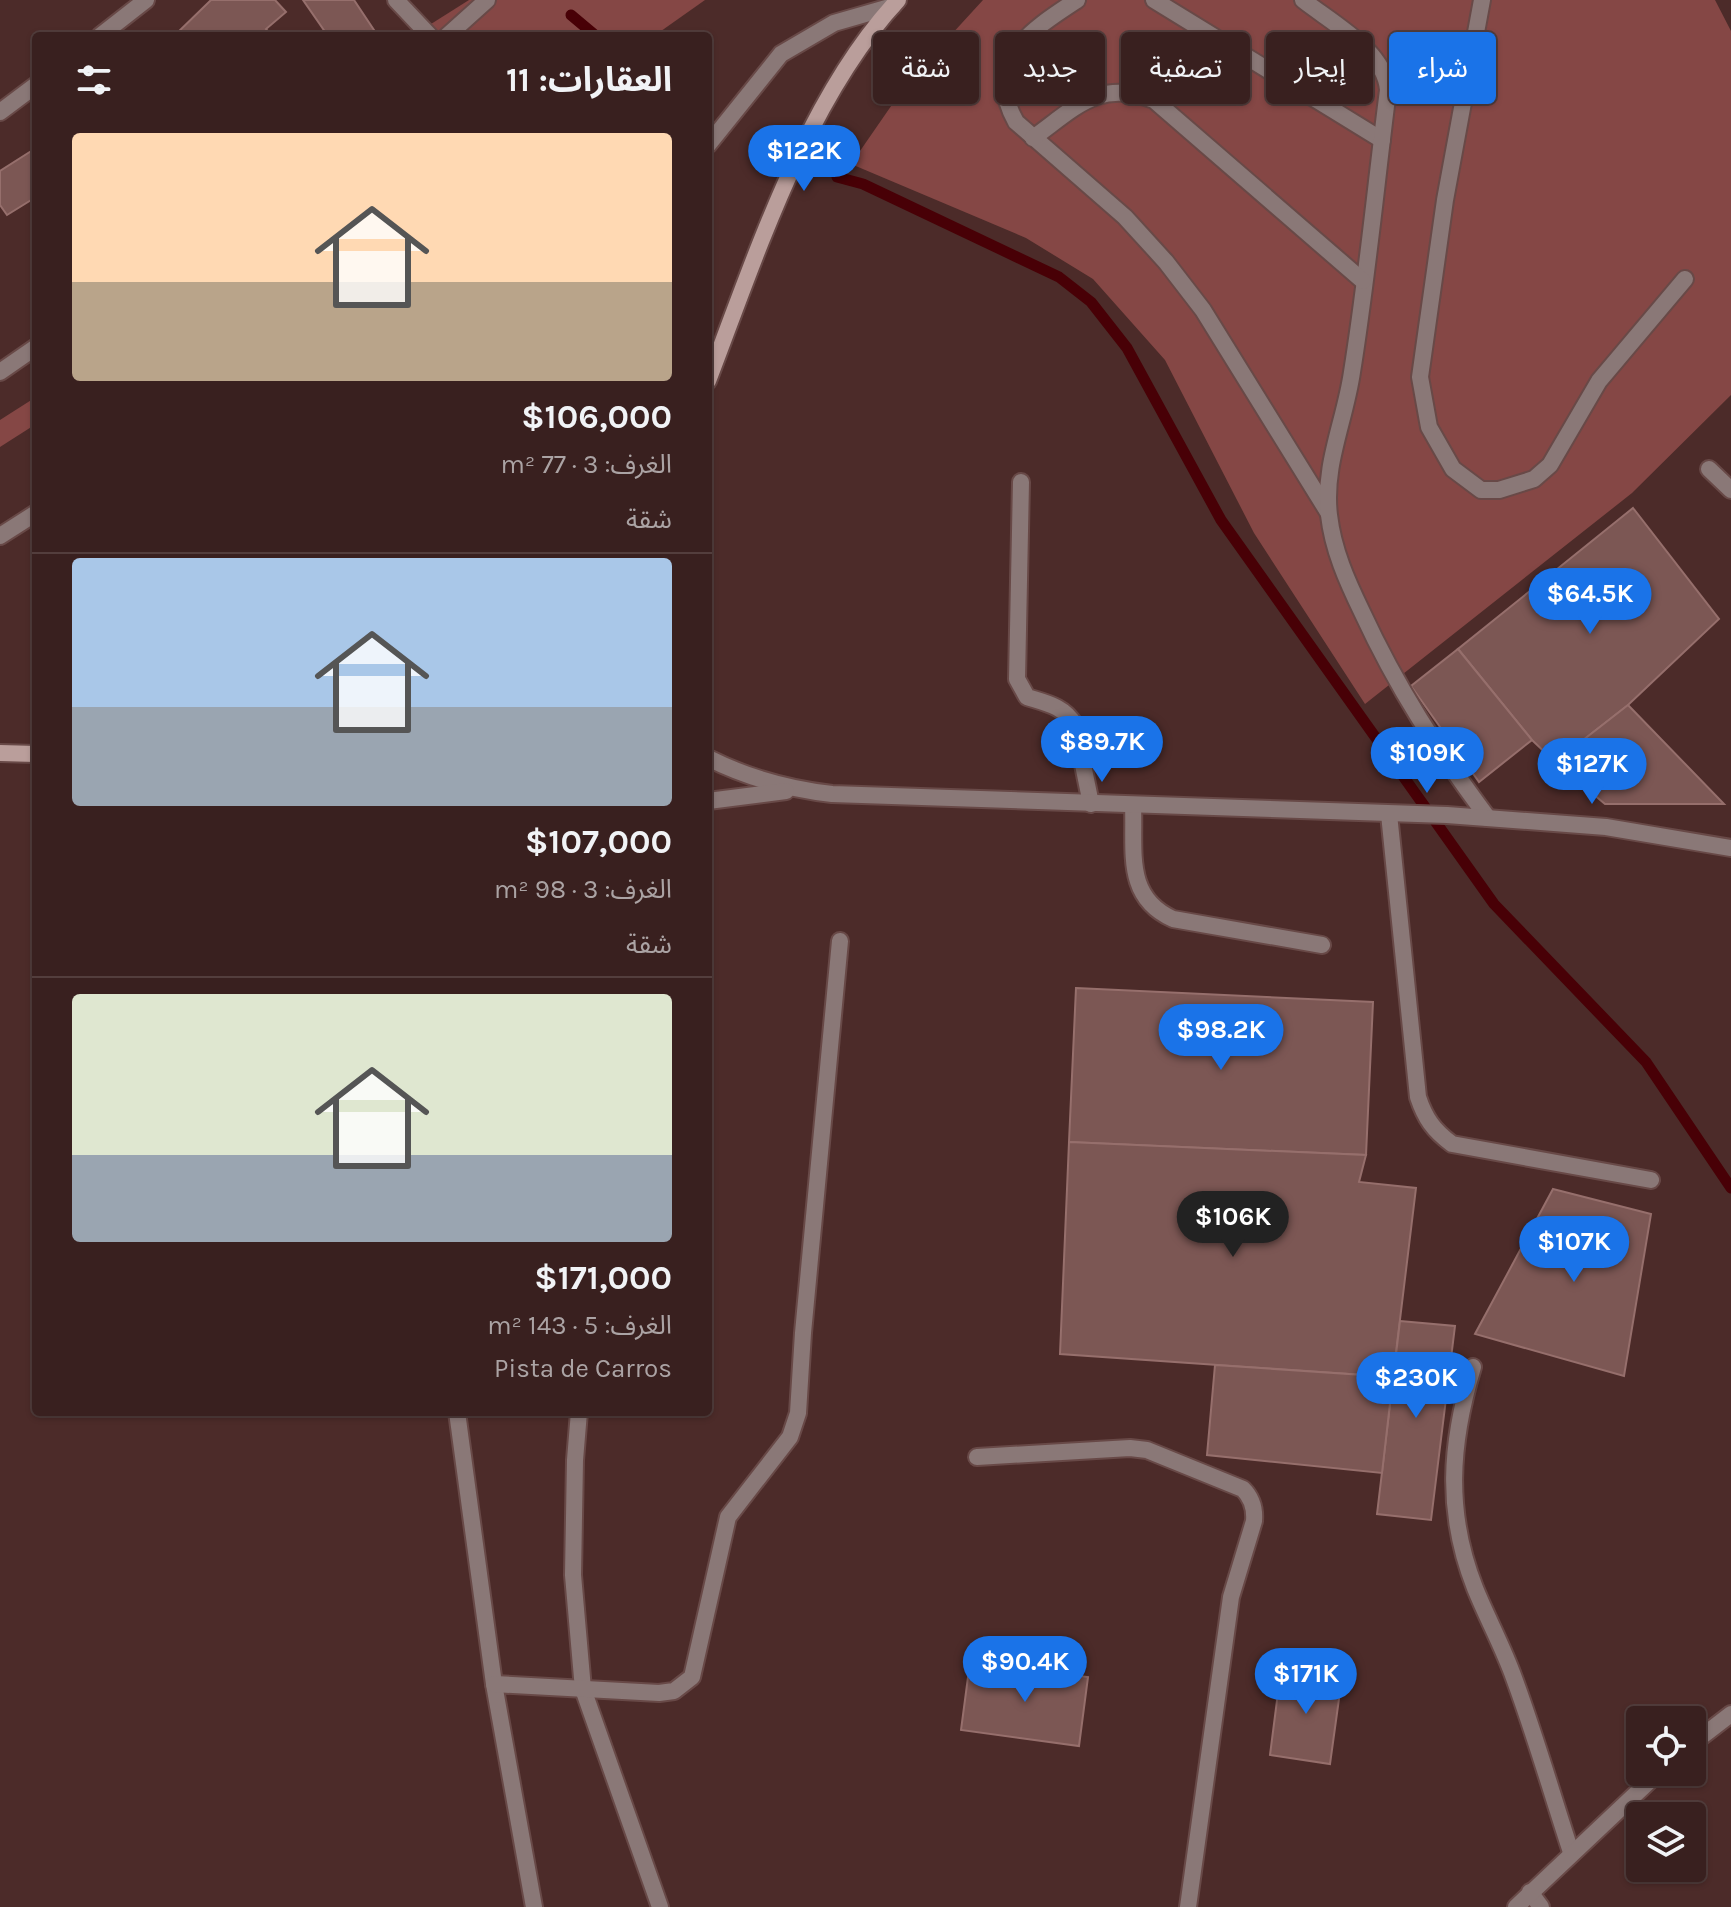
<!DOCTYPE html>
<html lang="ar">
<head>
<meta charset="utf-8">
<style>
  body { margin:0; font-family:Karla,"Noto Sans Arabic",sans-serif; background:#442d2c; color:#f1f3f6; direction:rtl; height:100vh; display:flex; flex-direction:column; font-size:30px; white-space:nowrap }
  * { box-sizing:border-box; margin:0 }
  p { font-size:26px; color:#aba3a4 }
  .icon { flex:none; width:44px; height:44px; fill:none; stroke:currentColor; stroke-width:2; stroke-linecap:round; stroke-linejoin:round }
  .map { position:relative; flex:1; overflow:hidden; direction:ltr }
  .drawer { position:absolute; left:32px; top:32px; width:680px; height:1384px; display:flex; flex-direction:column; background:#39201f; border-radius:8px; box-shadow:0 2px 6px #0004,0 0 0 2px #533e3d; direction:rtl }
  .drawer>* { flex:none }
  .hud { position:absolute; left:736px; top:32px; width:760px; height:72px; direction:rtl; display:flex; gap:16px }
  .controls { position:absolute; left:1626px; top:1706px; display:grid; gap:16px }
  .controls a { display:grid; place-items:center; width:80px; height:80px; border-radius:8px; background:#39201f; box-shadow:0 2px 6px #0004,0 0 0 2px #533e3d; font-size:40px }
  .price { position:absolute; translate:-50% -68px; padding:0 18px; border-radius:28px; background:#1a73e8; color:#fff; font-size:26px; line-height:52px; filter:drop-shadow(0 2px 4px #0008) }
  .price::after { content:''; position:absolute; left:50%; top:48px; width:24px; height:18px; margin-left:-12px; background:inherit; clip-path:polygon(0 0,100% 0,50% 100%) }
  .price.selected { background:#222; color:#fff }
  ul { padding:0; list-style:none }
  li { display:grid; align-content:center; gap:16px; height:424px; padding:0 40px }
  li+li { border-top:2px solid #533e3d }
  li span { display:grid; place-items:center; height:248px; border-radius:8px; color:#555 }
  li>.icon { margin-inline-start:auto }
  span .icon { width:144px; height:144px; fill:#fffc; stroke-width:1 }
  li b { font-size:34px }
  h2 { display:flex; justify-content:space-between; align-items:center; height:96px; padding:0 40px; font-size:34px }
  .tag { padding:0 28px; border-radius:8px; background:#39201f; box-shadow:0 2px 6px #0004,0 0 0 2px #533e3d; font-size:28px; line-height:72px }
  .tag.selected { background:#1a73e8; color:#fff }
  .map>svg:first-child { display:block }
</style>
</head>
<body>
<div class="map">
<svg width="1731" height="1907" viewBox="0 0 1731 1907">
  <rect width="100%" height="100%" fill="#4c2b29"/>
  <g fill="#854745">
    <polygon points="469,0 705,0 654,36 412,36"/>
    <polygon points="983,0 1715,0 1731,31 1731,395 1632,493 1365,704 1254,533 1165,360 1093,279 1026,238 851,164 907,83"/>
    <polygon points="36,397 36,424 0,447 0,420"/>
  </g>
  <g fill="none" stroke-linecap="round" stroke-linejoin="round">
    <g stroke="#480006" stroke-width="11">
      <polyline points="571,15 596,36"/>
      <polyline points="837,177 863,184 1059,277 1091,302 1127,348 1221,520 1494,904 1646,1062 1731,1188"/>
    </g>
  </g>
  <g fill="#7c5754" stroke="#966f6c" stroke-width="2">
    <polygon points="211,0 275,0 286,12 266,29 272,36 174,36"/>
    <polygon points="303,0 354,0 378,36 328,36"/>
    <polygon points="36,148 36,197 7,215 0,205 0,171"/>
    <polygon points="1633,508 1719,619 1628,705 1555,762 1532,740 1458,649"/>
    <polygon points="1458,649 1532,740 1479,782 1411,686"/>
    <polygon points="1628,705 1724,804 1605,804 1555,762"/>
    <polygon points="1076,988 1373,1002 1366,1155 1069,1142"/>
    <polygon points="1069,1142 1366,1155 1359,1182 1416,1188 1393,1377 1060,1354"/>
    <polygon points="1553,1189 1651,1214 1624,1376 1475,1334"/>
    <polygon points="1400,1321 1455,1326 1431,1520 1377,1514"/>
    <polygon points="1215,1365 1393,1377 1382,1473 1207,1455"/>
    <polygon points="970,1662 1088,1677 1079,1746 961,1730"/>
    <polygon points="1281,1669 1342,1677 1330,1764 1270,1755"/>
  </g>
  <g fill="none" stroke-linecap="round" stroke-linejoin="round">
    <g stroke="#684947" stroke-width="20">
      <g id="service">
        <polyline points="396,0 430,36"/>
        <path d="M1077 0C1031 30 982 61 1016 122L1125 217 1166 262 1203 310 1328 512"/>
        <polyline points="1154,0 1382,140"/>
        <path d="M1303 0C1332 23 1385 51 1388 90 1376 184 1367 279 1352 372 1345 421 1323 465 1329 515 1333 550 1347 581 1362 612 1397 688 1438 751 1488 818"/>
        <polyline points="1482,0 1445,200 1420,377 1429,427 1453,469 1481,490 1499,490 1534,479 1550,465 1599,381 1685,279"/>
        <path d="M1033 138C1076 107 1099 79 1154 100L1363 281"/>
        <polyline points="708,145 781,54 834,23 893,6"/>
        <path d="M1021 482 1017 679 1027 697C1046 703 1064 706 1075 725L1091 804"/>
        <polyline points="0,536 36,513"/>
        <path d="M1133 805C1135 851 1124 897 1173 919L1322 945"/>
        <path d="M1389 814 1418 1097C1425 1118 1433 1130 1452 1144L1651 1180"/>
        <path d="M1473 1367C1450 1444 1445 1512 1475 1588 1487 1618 1503 1647 1514 1678 1535 1735 1552 1794 1571 1852"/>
        <polyline points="457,1412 494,1684 534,1907"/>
        <polyline points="579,1412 575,1460 573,1575 583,1689 660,1907"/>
        <path d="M977 1457 1130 1448 1147 1450 1243 1489C1252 1498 1255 1509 1254 1521L1231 1597 1188 1907"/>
        <polyline points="494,1684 659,1693 674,1691 692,1677 728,1517 790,1437 798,1413 803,1333 840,941"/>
        <polyline points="1530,1892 1541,1907"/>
      </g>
    </g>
    <g stroke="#684947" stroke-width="20">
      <g id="minor">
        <polyline points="100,36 146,0"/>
        <polyline points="0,112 36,85"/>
        <polyline points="1709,469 1731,490"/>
        <path d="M708 758C748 778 788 789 832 794L1447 815 1606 827 1731 848"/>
        <polyline points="708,801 786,791"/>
        <polyline points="1692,1744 1731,1714"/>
        <polyline points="1516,1907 1659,1772"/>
      </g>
    </g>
    <g stroke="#684947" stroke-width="20">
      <g id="tertiary">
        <polyline points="447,36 487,0"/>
        <polyline points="0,372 36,347"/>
      </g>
    </g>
    <g stroke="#684947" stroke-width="20">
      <g id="secondary">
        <path d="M708 381C756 256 806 99 898 0"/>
        <polyline points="0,753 36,754"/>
      </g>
    </g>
    <use href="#service" stroke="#8a7877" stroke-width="16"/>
    <use href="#minor" stroke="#8a7877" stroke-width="16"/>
    <use href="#tertiary" stroke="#8a7877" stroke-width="16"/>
    <use href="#secondary" stroke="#ba9e9b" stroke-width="16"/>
  </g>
</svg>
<div class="controls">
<a><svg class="icon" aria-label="locate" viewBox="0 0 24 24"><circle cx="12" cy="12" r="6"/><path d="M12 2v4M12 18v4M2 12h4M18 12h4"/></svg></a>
<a><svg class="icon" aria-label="layers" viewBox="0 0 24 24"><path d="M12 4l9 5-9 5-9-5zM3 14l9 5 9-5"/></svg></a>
</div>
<b class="price" style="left:804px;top:193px">$122K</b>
<b class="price" style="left:1590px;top:636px">$64.5K</b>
<b class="price" style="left:1102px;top:784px">$89.7K</b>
<b class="price" style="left:1427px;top:795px">$109K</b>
<b class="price" style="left:1592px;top:806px">$127K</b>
<b class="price" style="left:1221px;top:1072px">$98.2K</b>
<b class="price selected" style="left:1233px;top:1259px">$106K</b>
<b class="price" style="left:1574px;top:1284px">$107K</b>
<b class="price" style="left:1416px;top:1420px">$230K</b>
<b class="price" style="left:1025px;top:1704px">$90.4K</b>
<b class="price" style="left:1306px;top:1716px">$171K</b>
<div class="hud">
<a class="tag selected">شراء</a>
<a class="tag">إيجار</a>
<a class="tag">تصفية</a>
<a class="tag">جديد</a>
<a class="tag">شقة</a>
</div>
<section class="drawer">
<h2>العقارات: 11<svg class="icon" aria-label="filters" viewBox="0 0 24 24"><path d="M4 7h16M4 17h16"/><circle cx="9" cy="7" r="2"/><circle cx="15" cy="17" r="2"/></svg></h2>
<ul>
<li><span style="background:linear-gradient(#ffd9b3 60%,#b9a48a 0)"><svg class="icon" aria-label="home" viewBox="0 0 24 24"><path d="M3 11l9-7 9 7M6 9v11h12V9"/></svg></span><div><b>$106,000</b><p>الغرف: 3 · 77 m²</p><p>شقة</p></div></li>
<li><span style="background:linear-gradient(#a9c7e8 60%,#9aa5b1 0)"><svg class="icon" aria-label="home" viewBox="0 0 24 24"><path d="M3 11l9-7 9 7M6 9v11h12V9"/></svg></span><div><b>$107,000</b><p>الغرف: 3 · 98 m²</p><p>شقة</p></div></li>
<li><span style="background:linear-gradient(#dfe7d0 65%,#9aa5b1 0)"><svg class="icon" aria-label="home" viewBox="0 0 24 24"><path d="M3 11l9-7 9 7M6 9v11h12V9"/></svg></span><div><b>$171,000</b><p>الغرف: 5 · 143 m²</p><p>Pista de Carros</p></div></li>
</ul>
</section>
</div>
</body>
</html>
